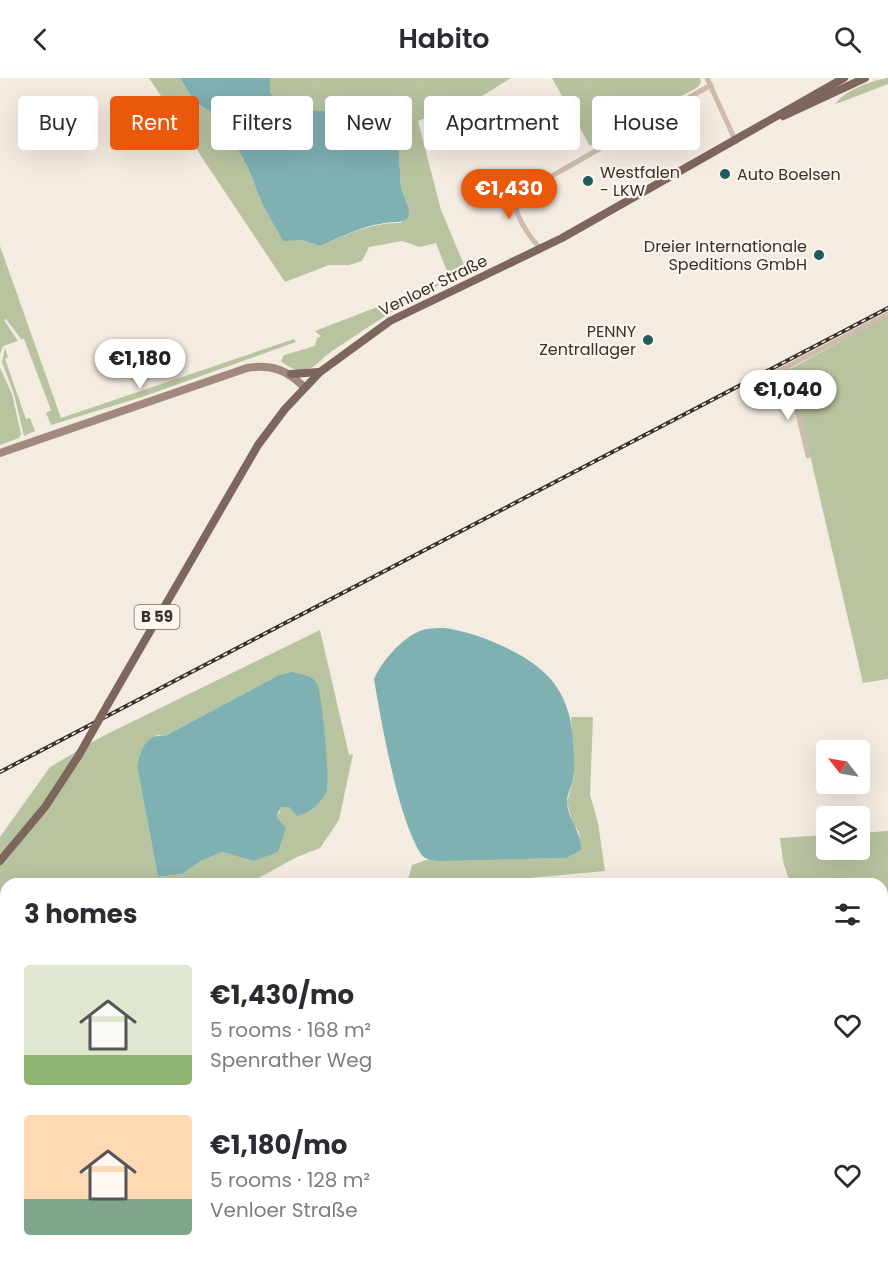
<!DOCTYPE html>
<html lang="en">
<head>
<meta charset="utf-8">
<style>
  body { margin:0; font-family:Poppins,sans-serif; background:#f7f7f7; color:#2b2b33; height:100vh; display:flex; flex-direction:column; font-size:22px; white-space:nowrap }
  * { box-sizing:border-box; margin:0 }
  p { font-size:20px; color:#7c7c81 }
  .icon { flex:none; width:33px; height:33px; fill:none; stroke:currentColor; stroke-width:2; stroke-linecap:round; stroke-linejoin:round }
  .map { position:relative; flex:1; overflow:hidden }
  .drawer { position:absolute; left:0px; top:800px; width:888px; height:386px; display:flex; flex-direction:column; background:#fff; border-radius:18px 18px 0 0; box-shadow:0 6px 24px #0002 }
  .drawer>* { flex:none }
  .banner { position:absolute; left:18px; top:18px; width:852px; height:54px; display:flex; gap:12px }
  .needle { width:39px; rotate:301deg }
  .tools { position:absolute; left:816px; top:662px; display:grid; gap:12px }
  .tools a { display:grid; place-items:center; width:54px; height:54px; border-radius:6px; background:#fff; box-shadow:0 6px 24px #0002; font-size:30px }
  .price { position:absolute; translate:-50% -51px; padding:0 14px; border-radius:21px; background:#fff; color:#222; font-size:20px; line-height:39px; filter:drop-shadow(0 2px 3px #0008) }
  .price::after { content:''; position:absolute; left:50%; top:36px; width:18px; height:14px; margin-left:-9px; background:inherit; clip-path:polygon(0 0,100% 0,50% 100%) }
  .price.on { background:#ea580c; color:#fff }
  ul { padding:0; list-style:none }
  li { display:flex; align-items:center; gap:18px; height:150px; padding:0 24px }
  li span { display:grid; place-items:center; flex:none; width:168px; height:120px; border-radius:6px; color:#555 }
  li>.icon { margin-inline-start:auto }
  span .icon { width:72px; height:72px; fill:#fffc; stroke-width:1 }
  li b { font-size:26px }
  h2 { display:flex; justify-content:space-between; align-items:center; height:72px; padding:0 24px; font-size:26px }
  .chip { padding:0 21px; border-radius:6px; background:#fff; box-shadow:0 6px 24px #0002; font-size:21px; line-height:54px }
  .chip.on { background:#ea580c; color:#fff }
  header { display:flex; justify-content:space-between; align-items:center; height:78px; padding:0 24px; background:#fff; font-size:27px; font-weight:600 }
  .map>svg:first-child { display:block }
</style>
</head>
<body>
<header><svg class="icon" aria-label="back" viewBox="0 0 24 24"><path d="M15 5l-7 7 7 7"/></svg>Habito<svg class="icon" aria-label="search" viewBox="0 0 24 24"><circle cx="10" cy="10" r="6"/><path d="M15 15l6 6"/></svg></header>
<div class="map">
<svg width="888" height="1184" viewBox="0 0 888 1184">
  <rect width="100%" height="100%" fill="#f4ebe1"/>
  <g fill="#b8c4a0" fill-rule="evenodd">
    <path d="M149 0H180L194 23 212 35 229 54 249 92 261 123 302 162 320 168C346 157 372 144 401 145L409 131 401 110 398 60 380 50H366L351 45 338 33 307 32 282 24 270 15V0H511L482 18 418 43 441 132 467 194C420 213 375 245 332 273 324 278 315 290 306 292 297 294 288 289 281 283L284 277 315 268 317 260 321 258 315 253 450 201 436 165 420 169 402 163 369 169 362 183 349 187H329L285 204Z"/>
    <polygon points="552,0 700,0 701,4 698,9 590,68"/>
    <path d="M888 0V6L836 26C840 14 876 1 888 0Z"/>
    <polygon points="0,168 61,340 294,261 296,264 145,318 51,347 46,335 51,332 24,261 21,261 6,241 4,242 18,263 3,268 0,276"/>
    <polygon points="888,238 888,601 863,605 790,291"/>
    <polygon points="5,270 8,279 5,281 26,341 30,340 35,353 24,358 14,316 2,284"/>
    <polygon points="0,290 12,316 21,356 19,360 0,367"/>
    <path d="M320 552 349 677 353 676 339 742 320 770 297 779 255 802 254 805 6 806V946H0V759L50 689 103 658ZM277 598 326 681 328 709 289 729H282L253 783 222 774 201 783 182 796 158 799 137 688 157 657 165 658Z"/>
    <polygon points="571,639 593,639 590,717 598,745 605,793 474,805 407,806 412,787 426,782 567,780 581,772 579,754 573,746 567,724 574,699"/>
    <polygon points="888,753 888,834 882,838 882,806 790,805 783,783 780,760 826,757 826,771 860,771 860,755"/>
  </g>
  <g fill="#7fb0b2">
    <path d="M180 0H270V15L282 24 307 32 338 33 351 45 366 50 392 52 398 60 401 110 409 131 408 140C400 146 394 143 385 145 362 148 341 159 320 168L302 162 283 163 261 123 249 92 229 54 212 35 194 23Z"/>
    <path d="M444 550C478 554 536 578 556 608 568 626 572 644 573 665 574 677 575 691 573 702 571 709 567 717 567 724 568 742 582 754 581 772L567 780 438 783C431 782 425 782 421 776 398 740 382 648 374 601 382 583 401 561 420 553 427 550 437 550 444 550Z"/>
    <path d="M292 594C301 596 312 597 317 606 322 614 330 703 327 712 321 726 311 734 297 738L289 729H282L278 734 277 740 286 750 278 774 253 783 222 774 201 783 182 796 158 799 137 688C141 672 146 655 165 658L277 598Z"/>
  </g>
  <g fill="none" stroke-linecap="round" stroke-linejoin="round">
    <g stroke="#7fb0b2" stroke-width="1.5">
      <polyline points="0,956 6,956"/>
      <polyline points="825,1179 828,1184"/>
    </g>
    <g stroke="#cdbbac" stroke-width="5">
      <polyline points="707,0 736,64"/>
      <path d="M541 171C531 161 510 133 517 118L711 7"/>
      <polyline points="787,289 808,378"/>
      <polyline points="775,312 777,294 888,236"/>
      <polyline points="882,868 888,866"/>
      <polyline points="882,959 888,959"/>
      <polyline points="882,1006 888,1003"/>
      <polyline points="882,1127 888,1126"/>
      <polyline points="877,1179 878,1184"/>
    </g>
    <path stroke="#a18a7d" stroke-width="8" d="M0 375 247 290C272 286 287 292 304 309"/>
    <g stroke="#7d675c" stroke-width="8">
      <polyline points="783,38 865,0"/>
      <polyline points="291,296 319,294"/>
      <polyline points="108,626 258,367 285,331 320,294 390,243 562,160 844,0"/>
      <polyline points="0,783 45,729 79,677"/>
    </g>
    <g stroke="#3b302b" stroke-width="4">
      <polyline id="rail" points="0,694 888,230"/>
    </g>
    <use href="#rail" stroke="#fbf5ee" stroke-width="1.5" stroke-dasharray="4.5" stroke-linecap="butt"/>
    <polyline stroke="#7d675c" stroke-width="8" points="79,677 108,626"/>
  </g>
  <g fill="#1f5a5e" stroke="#fbf5ee" stroke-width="2">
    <circle cx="725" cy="96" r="6"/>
    <circle cx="588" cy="103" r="6"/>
    <circle cx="819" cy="177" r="6"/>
    <circle cx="648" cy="262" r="6"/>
  </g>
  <g text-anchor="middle" stroke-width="4.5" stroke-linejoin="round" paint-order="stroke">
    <rect fill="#fbf5ee" stroke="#756b66" stroke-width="1.5" x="134.5" y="527" width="45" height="24" rx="4.5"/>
    <g font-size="15" font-weight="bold" fill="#3b302b">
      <text x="157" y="544">B 59</text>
    </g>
    <g font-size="16" fill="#3b302b" stroke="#fbf5ee" text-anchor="start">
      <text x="600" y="100">Westfalen<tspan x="600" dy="18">- LKW</tspan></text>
      <text x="737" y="102">Auto Boelsen</text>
      <text x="807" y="174" text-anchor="end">Dreier Internationale<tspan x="807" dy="18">Speditions GmbH</tspan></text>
      <text x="636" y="259" text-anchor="end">PENNY<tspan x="636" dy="18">Zentrallager</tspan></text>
    </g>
    <g font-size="16" fill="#3b302b" stroke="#fbf5ee">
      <text transform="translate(433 207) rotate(-26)" y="6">Venloer Straße</text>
    </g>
  </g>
</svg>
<div class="tools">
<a><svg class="needle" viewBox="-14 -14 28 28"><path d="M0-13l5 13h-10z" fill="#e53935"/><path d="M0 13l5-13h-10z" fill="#7c7c81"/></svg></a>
<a><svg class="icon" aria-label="layers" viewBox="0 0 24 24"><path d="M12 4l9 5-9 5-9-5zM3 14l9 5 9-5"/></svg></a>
</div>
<b class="price on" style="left:509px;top:142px">€1,430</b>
<b class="price" style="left:140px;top:312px">€1,180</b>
<b class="price" style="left:788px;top:343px">€1,040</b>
<div class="banner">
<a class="chip">Buy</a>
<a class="chip on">Rent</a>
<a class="chip">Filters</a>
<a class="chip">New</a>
<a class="chip">Apartment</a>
<a class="chip">House</a>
</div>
<section class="drawer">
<h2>3 homes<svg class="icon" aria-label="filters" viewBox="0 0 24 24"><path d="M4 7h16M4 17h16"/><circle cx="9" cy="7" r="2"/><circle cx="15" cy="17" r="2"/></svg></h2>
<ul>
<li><span style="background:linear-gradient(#dfe7d0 75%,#8fb573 0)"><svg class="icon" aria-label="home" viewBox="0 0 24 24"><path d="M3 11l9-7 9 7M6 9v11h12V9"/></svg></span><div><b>€1,430/mo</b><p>5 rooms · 168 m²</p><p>Spenrather Weg</p></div><svg class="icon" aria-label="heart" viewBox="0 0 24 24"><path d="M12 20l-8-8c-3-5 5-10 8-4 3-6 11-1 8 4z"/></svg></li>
<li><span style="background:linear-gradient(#ffd9b3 70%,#7fa58c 0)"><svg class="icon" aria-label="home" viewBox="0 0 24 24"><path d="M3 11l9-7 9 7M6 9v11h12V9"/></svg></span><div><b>€1,180/mo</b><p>5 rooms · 128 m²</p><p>Venloer Straße</p></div><svg class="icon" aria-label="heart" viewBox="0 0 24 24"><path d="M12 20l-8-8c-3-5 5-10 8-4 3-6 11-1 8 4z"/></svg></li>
</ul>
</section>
</div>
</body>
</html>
